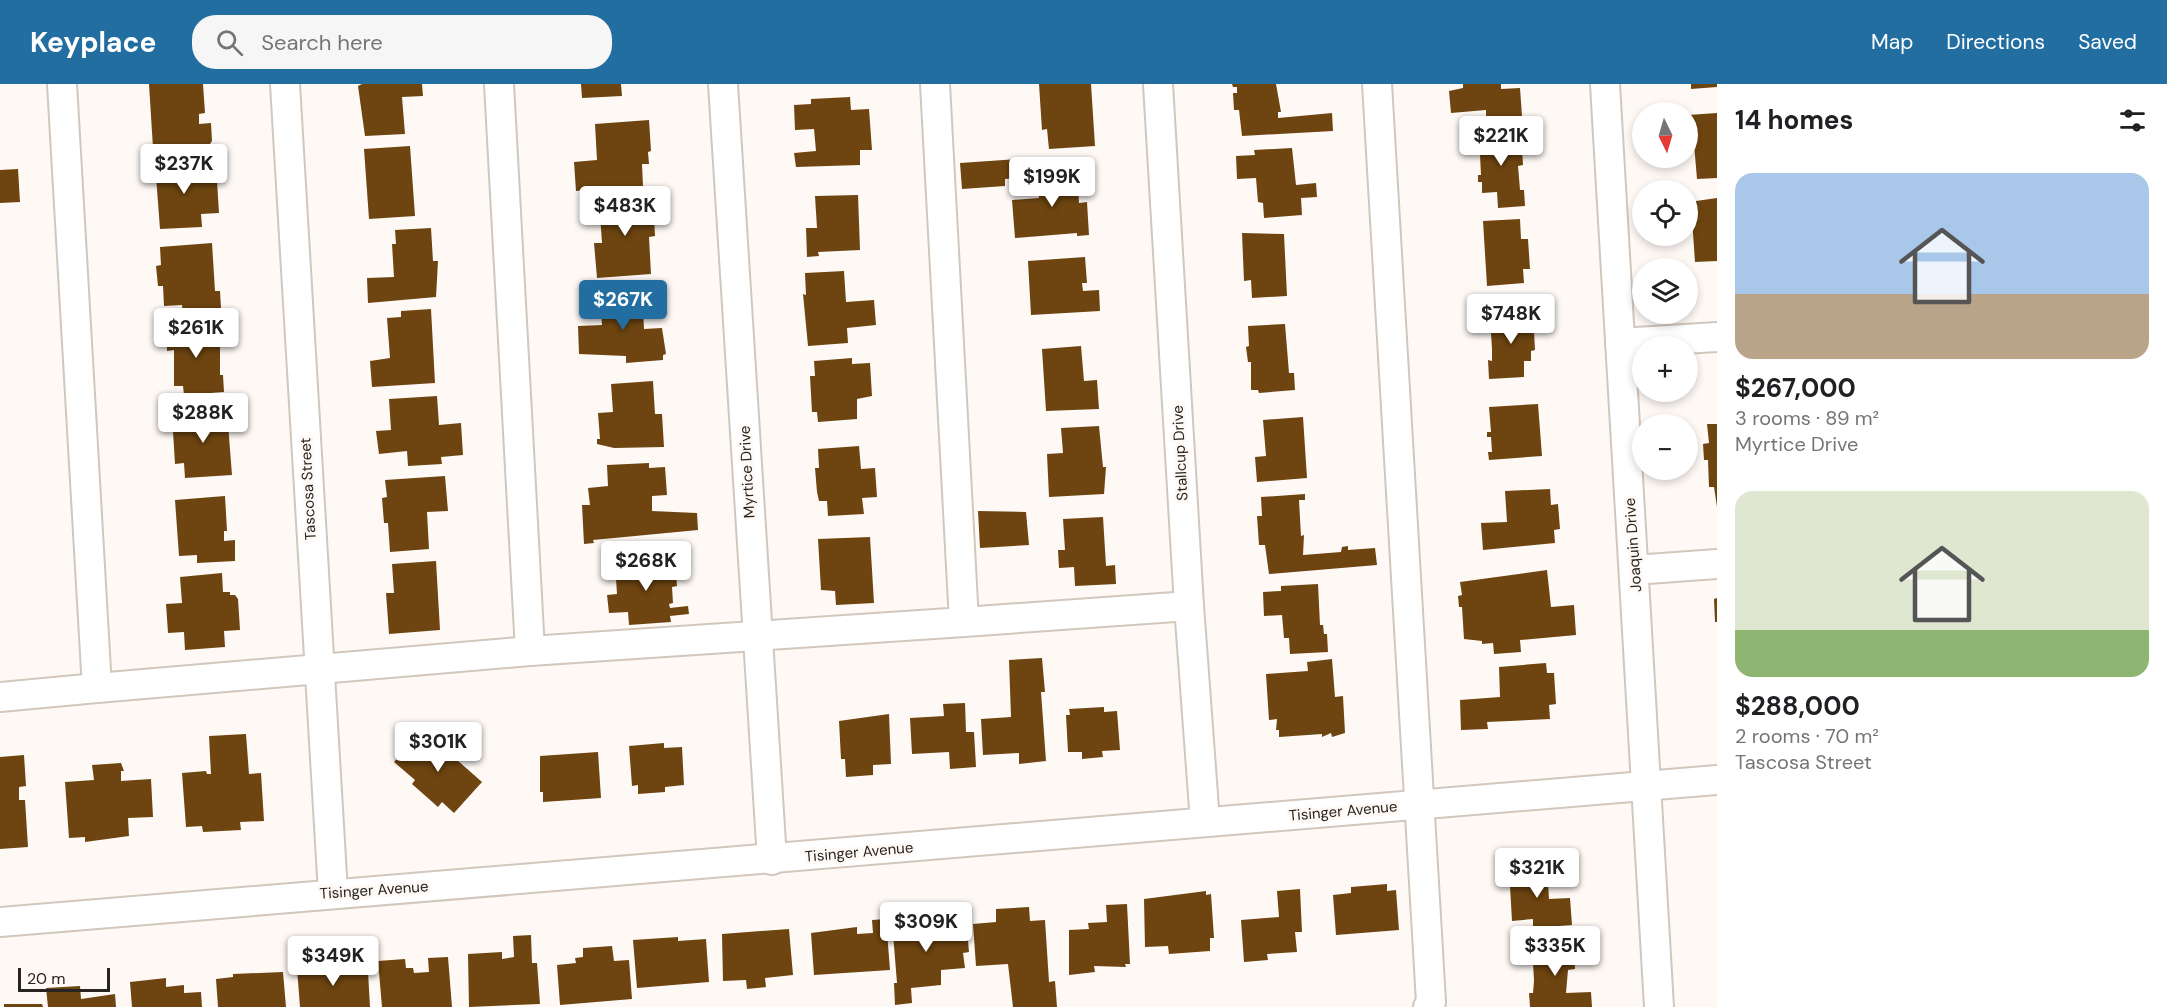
<!DOCTYPE html>
<html lang="en">
<head>
<meta charset="utf-8">
<style>
  body { margin:0; font-family:"DM Sans",sans-serif; background:#f6f6f6; color:#202124; height:100vh; display:flex; flex-direction:column; font-size:22px; white-space:nowrap }
  * { box-sizing:border-box; margin:0 }
  p { font-size:20px; color:#757577 }
  .icon { flex:none; width:33px; height:33px; fill:none; stroke:currentColor; stroke-width:2; stroke-linecap:round; stroke-linejoin:round }
  .map { position:relative; flex:1; overflow:hidden }
  .panel { display:flex; flex-direction:column; background:#fff; width:450px }
  .panel>* { flex:none }
  .needle { width:39px; rotate:175deg }
  .fabs { position:absolute; left:1632px; top:18px; display:grid; gap:12px }
  .fabs a { display:grid; place-items:center; width:66px; height:66px; border-radius:50%; background:#fff; box-shadow:0 3px 9px #0003; font-size:30px }
  .scale { position:absolute; left:18px; bottom:15px; width:92px; box-sizing:border-box; padding-left:6px; border:3px solid #282420; border-top:0; font-size:16px; line-height:21px; white-space:nowrap; color:#282420; -webkit-text-stroke:4px #fef9f5; paint-order:stroke }
  .price { position:absolute; translate:-50% -51px; padding:0 14px; border-radius:6px; background:#fff; color:#222; font-size:20px; line-height:39px; filter:drop-shadow(0 2px 3px #0008) }
  .price::after { content:''; position:absolute; left:50%; top:36px; width:18px; height:14px; margin-left:-9px; background:inherit; clip-path:polygon(0 0,100% 0,50% 100%) }
  .price.current { background:#236ea1; color:#fff }
  ul { padding:0; list-style:none }
  li { display:grid; align-content:center; gap:12px; height:318px; padding:0 18px }
  li span { display:grid; place-items:center; height:186px; border-radius:18px; color:#555 }
  li>.icon { margin-inline-start:auto }
  span .icon { width:108px; height:108px; fill:#fffc; stroke-width:1 }
  li b { font-size:26px }
  h2 { display:flex; justify-content:space-between; align-items:center; height:72px; padding:0 18px; font-size:26px }
  header { display:flex; align-items:center; gap:36px; box-sizing:border-box; height:84px; padding:0 30px; background:#236ea1; color:#fff }
  header strong { font-size:28px }
  nav { display:flex; gap:33px; margin-inline-start:auto; font-size:21px }
  .search { width:420px; height:54px; background:#f6f6f6; display:flex; align-items:center; gap:15px; box-sizing:border-box; padding:0 21px; border-radius:24px; color:#757577; font-size:22px }
  main { display:flex; flex:1; min-height:0 }
  .map>svg:first-child { display:block }
</style>
</head>
<body>
<header>
<strong>Keyplace</strong>
<div class="search"><svg class="icon" aria-label="search" viewBox="0 0 24 24"><circle cx="10" cy="10" r="6"/><path d="M15 15l6 6"/></svg>Search here</div>
<nav><a>Map</a><a>Directions</a><a>Saved</a></nav>
</header>
<main>
<div class="map">
<svg width="1717" height="923" viewBox="0 0 1717 923">
  <rect width="100%" height="100%" fill="#fef9f5"/>
  <g fill="#6e4510">
    <polygon points="149,0 203,0 205,29 199,30 199,40 211,39 212,57 210,60 153,64"/>
    <polygon points="362,0 422,0 423,12 402,13 405,50 365,52 358,2"/>
    <polygon points="581,0 621,0 622,12 582,14"/>
    <polygon points="1039,0 1091,0 1095,62 1049,65 1047,45 1042,46"/>
    <polygon points="1232,0 1276,0 1281,28 1278,28 1278,34 1332,29 1333,47 1242,52 1239,26 1234,26 1233,9 1237,9 1237,3 1233,3"/>
    <polygon points="1463,0 1501,0 1501,5 1520,4 1522,32 1486,34 1486,26 1451,29 1449,7 1463,4"/>
    <polygon points="1691,0 1717,0 1717,3 1691,5"/>
    <polygon points="850,13 851,26 869,25 872,66 860,66 860,81 796,83 794,69 816,67 814,45 795,46 794,21 811,20 811,15"/>
    <polygon points="1717,29 1717,94 1697,95 1694,60 1688,60 1688,31"/>
    <polygon points="649,36 651,67 648,68 649,80 642,80 643,102 576,107 574,78 597,76 595,40"/>
    <polygon points="1521,48 1523,81 1518,82 1520,106 1524,106 1525,122 1498,124 1497,108 1482,109 1482,98 1478,98 1478,91 1481,91 1480,71 1474,71 1473,51"/>
    <polygon points="410,62 415,132 369,135 364,65"/>
    <polygon points="1292,64 1296,101 1316,99 1317,113 1301,114 1302,131 1264,134 1263,119 1258,118 1256,94 1237,95 1236,72 1255,71 1254,66"/>
    <polygon points="1032,74 1034,93 1005,95 1005,102 962,105 960,79"/>
    <polygon points="197,76 198,92 203,92 203,98 217,97 219,129 201,130 202,143 160,145 155,79"/>
    <polygon points="18,85 20,118 0,119 0,86"/>
    <polygon points="1077,87 1079,119 1087,118 1089,151 1077,152 1077,149 1015,154 1012,116 1039,114 1037,89"/>
    <polygon points="858,111 860,166 818,168 819,172 807,173 806,144 817,144 815,112"/>
    <polygon points="653,112 655,152 649,153 651,190 597,194 594,159 602,159 599,116"/>
    <polygon points="1717,114 1717,177 1695,178 1692,135 1697,135 1696,117"/>
    <polygon points="1520,135 1521,155 1528,155 1530,185 1523,185 1524,199 1487,202 1483,137"/>
    <polygon points="431,144 433,177 438,177 436,213 368,219 367,194 394,193 392,160 396,160 395,146"/>
    <polygon points="1242,149 1284,150 1287,212 1252,214 1251,196 1244,197"/>
    <polygon points="212,159 215,207 220,207 221,224 183,229 182,221 164,222 163,202 158,202 156,182 161,181 160,163"/>
    <polygon points="1085,173 1087,199 1082,199 1083,207 1099,206 1100,227 1031,231 1028,177"/>
    <polygon points="844,187 846,218 874,216 876,241 847,244 848,259 808,262 803,210 806,211 805,189"/>
    <polygon points="642,208 644,245 662,244 666,270 663,271 663,276 626,279 626,272 579,270 578,242 602,241 600,211"/>
    <polygon points="431,225 435,299 372,303 370,277 390,274 387,234 401,233 401,227"/>
    <polygon points="1533,228 1535,266 1531,267 1531,277 1524,277 1524,293 1489,295 1488,276 1492,277 1492,265 1490,233"/>
    <polygon points="1285,240 1289,289 1294,289 1295,306 1259,309 1258,306 1251,306 1251,278 1248,278 1246,263 1249,262 1248,242"/>
    <polygon points="215,241 216,256 220,255 220,291 223,291 224,308 184,311 183,302 174,302 174,266 167,267 166,244"/>
    <polygon points="1081,262 1084,297 1097,296 1099,325 1046,327 1042,265"/>
    <polygon points="852,274 852,280 870,279 872,312 857,315 857,335 818,338 817,328 812,328 810,292 815,292 814,277"/>
    <polygon points="653,297 655,330 662,330 664,363 614,364 597,360 597,355 600,355 598,329 613,328 611,300"/>
    <polygon points="437,312 439,341 461,339 463,371 441,373 442,380 408,382 407,367 379,370 376,347 391,346 389,315"/>
    <polygon points="1538,320 1542,372 1489,376 1488,368 1492,368 1491,353 1487,353 1487,348 1491,348 1489,323"/>
    <polygon points="227,327 232,391 185,394 184,379 175,380 172,331"/>
    <polygon points="1303,333 1307,394 1257,398 1255,373 1266,372 1263,336"/>
    <polygon points="1707,340 1717,340 1717,423 1714,403 1709,403 1708,376 1704,376 1703,360 1709,359"/>
    <polygon points="1099,342 1103,383 1106,383 1104,410 1049,413 1047,370 1063,369 1061,344"/>
    <polygon points="859,362 861,385 875,384 877,413 862,414 864,430 828,432 827,417 819,417 817,408 815,384 819,384 818,365"/>
    <polygon points="649,379 649,384 665,383 667,411 652,412 652,427 697,429 698,446 593,456 594,459 584,460 582,421 590,421 588,404 608,402 607,381"/>
    <polygon points="445,392 448,427 427,428 429,465 390,468 388,439 384,439 382,414 387,413 385,396"/>
    <polygon points="1550,405 1551,421 1558,420 1560,445 1554,446 1555,459 1483,466 1481,439 1507,438 1505,407"/>
    <polygon points="1305,410 1305,416 1299,416 1301,452 1304,451 1303,471 1341,468 1342,463 1348,462 1348,466 1375,464 1377,481 1269,490 1265,461 1259,461 1257,432 1262,432 1261,413"/>
    <polygon points="225,412 227,447 224,447 224,457 235,456 235,477 197,479 197,471 179,472 175,416"/>
    <polygon points="978,427 1026,428 1029,461 980,464"/>
    <polygon points="1103,433 1106,482 1115,481 1116,500 1075,502 1074,483 1059,484 1058,466 1065,466 1063,435"/>
    <polygon points="870,453 874,519 836,521 835,507 821,506 818,455"/>
    <polygon points="675,475 677,502 672,503 673,519 669,520 670,524 688,522 689,530 670,532 671,538 629,541 628,528 609,529 607,511 617,510 615,480"/>
    <polygon points="436,477 440,546 389,550 386,509 394,509 392,480"/>
    <polygon points="1547,486 1551,523 1574,521 1576,551 1520,556 1521,568 1494,570 1493,559 1482,560 1482,557 1464,555 1462,523 1459,523 1458,512 1462,511 1460,498"/>
    <polygon points="222,489 223,508 230,508 230,511 235,511 238,515 240,546 224,547 225,563 185,566 184,548 168,549 166,520 182,519 180,493"/>
    <polygon points="1318,500 1320,541 1323,541 1324,550 1327,550 1328,568 1290,570 1289,554 1284,554 1282,531 1264,532 1263,508 1281,507 1281,502"/>
    <polygon points="1717,514 1717,538 1715,538 1714,515"/>
    <polygon points="1042,574 1045,608 1041,608 1046,677 1019,680 1019,669 983,671 981,635 1011,633 1009,576"/>
    <polygon points="1332,575 1335,613 1343,612 1345,649 1332,653 1331,649 1322,653 1322,650 1279,653 1279,646 1276,646 1277,635 1269,636 1266,590 1308,587 1307,578"/>
    <polygon points="1546,579 1547,589 1554,589 1556,620 1549,621 1550,635 1487,638 1488,645 1461,646 1460,616 1500,613 1499,583"/>
    <polygon points="965,619 966,648 974,648 976,683 950,685 949,668 912,670 910,634 944,632 943,620"/>
    <polygon points="1104,623 1104,628 1117,627 1120,666 1102,667 1103,673 1082,675 1082,668 1068,668 1066,631 1070,631 1069,625"/>
    <polygon points="889,630 891,680 873,681 873,691 846,693 845,675 841,675 839,637"/>
    <polygon points="426,649 448,668 452,663 461,672 457,676 482,698 454,729 442,718 438,723 412,700 415,696 394,678 412,658 415,661"/>
    <polygon points="246,650 249,690 261,689 264,737 240,738 241,746 203,748 202,742 186,743 182,689 206,687 207,690 211,690 209,652"/>
    <polygon points="664,659 664,664 682,663 684,701 665,703 665,708 638,710 638,701 632,702 629,662"/>
    <polygon points="598,668 601,714 543,718 543,708 540,708 540,672"/>
    <polygon points="24,671 26,702 19,703 19,716 25,716 28,763 0,765 0,673"/>
    <polygon points="121,679 124,687 121,687 121,697 151,695 153,733 128,734 129,752 85,758 85,753 69,754 65,698 94,696 92,681"/>
    <polygon points="1547,783 1549,815 1570,814 1572,841 1533,844 1533,835 1512,837 1509,785"/>
    <polygon points="1387,800 1387,807 1396,806 1399,846 1336,851 1333,811 1351,809 1351,803"/>
    <polygon points="1300,805 1302,848 1295,848 1297,868 1267,870 1268,876 1244,878 1241,836 1279,833 1277,807"/>
    <polygon points="1206,807 1206,811 1211,810 1214,854 1210,854 1210,867 1169,870 1168,862 1145,863 1144,815"/>
    <polygon points="1127,820 1130,880 1125,880 1126,883 1094,882 1095,888 1069,891 1069,846 1089,845 1088,839 1107,838 1106,821"/>
    <polygon points="1029,823 1030,837 1045,836 1049,898 1055,897 1057,923 1013,923 1008,880 976,882 973,840 996,838 996,825"/>
    <polygon points="966,834 969,868 963,869 965,884 941,886 941,901 911,904 912,919 895,921 894,899 897,899 892,837 929,835 930,842 937,841 937,837"/>
    <polygon points="886,835 890,886 814,891 811,849 857,843 857,850 873,849 872,836"/>
    <polygon points="789,845 793,891 765,894 766,903 747,905 746,896 723,897 722,850"/>
    <polygon points="531,851 532,879 537,879 540,920 469,923 468,870 502,868 502,875 514,873 513,852"/>
    <polygon points="678,853 678,857 706,855 709,898 637,904 633,856"/>
    <polygon points="1574,858 1575,885 1568,886 1566,909 1591,908 1592,923 1530,923 1529,909 1533,909 1534,897 1532,860"/>
    <polygon points="612,862 614,877 629,876 632,915 560,921 557,881 576,879 575,874 583,873 583,864"/>
    <polygon points="448,873 452,923 382,923 378,877 405,875 406,884 413,884 414,889 429,888 428,874"/>
    <polygon points="350,881 350,889 368,888 370,923 300,923 297,884"/>
    <polygon points="283,888 286,923 218,923 216,895 233,893 233,890"/>
    <polygon points="166,894 166,903 184,901 184,909 201,908 202,923 132,923 130,898"/>
    <polygon points="80,902 81,915 115,910 116,923 48,923 46,904"/>
    <polygon points="4,920 42,920 43,923 4,923"/>
  </g>
  <g fill="none" stroke-linecap="round" stroke-linejoin="round">
    <g stroke="#d2c7bc" stroke-width="32">
      <g id="minor">
        <polyline points="285,0 333,809"/>
        <polyline points="723,0 772,776"/>
        <polyline points="1158,0 1189,522 1205,738"/>
        <polyline points="1377,0 1431,918 1428,923"/>
        <polyline points="1605,0 1659,923"/>
        <polyline points="1620,259 1717,253"/>
        <polyline points="1634,486 1717,480"/>
        <polyline points="964,538 1189,522"/>
        <polyline points="530,567 964,538 935,0"/>
        <polyline points="97,604 530,567 499,0"/>
        <polyline points="0,613 97,604 62,0"/>
        <polyline points="0,838 1717,696"/>
      </g>
    </g>
    <use href="#minor" stroke="#fff" stroke-width="28"/>
  </g>
  <g text-anchor="middle" stroke-width="6" stroke-linejoin="round" paint-order="stroke">
    <g font-size="15" fill="#282420" stroke="#fef9f5">
      <text transform="translate(1180 369) rotate(-93)" y="5">Stallcup Drive</text>
      <text transform="translate(747 388) rotate(-93)" y="5">Myrtice Drive</text>
      <text transform="translate(308 405) rotate(-93)" y="5">Tascosa Street</text>
      <text transform="translate(1633 461) rotate(-94)" y="5">Joaquin Drive</text>
      <text transform="translate(1343 727) rotate(-5)" y="5">Tisinger Avenue</text>
      <text transform="translate(859 768) rotate(-5)" y="5">Tisinger Avenue</text>
      <text transform="translate(374 806) rotate(-4)" y="5">Tisinger Avenue</text>
    </g>
  </g>
</svg>
<div class="fabs">
<a><svg class="needle" viewBox="-14 -14 28 28"><path d="M0-13l5 13h-10z" fill="#e53935"/><path d="M0 13l5-13h-10z" fill="#757577"/></svg></a>
<a><svg class="icon" aria-label="locate" viewBox="0 0 24 24"><circle cx="12" cy="12" r="6"/><path d="M12 2v4M12 18v4M2 12h4M18 12h4"/></svg></a>
<a><svg class="icon" aria-label="layers" viewBox="0 0 24 24"><path d="M12 4l9 5-9 5-9-5zM3 14l9 5 9-5"/></svg></a>
<a>+</a>
<a>−</a>
</div>
<div class="scale">20 m</div>
<b class="price" style="left:1501px;top:83px">$221K</b>
<b class="price" style="left:184px;top:111px">$237K</b>
<b class="price" style="left:1052px;top:124px">$199K</b>
<b class="price" style="left:625px;top:153px">$483K</b>
<b class="price current" style="left:623px;top:247px">$267K</b>
<b class="price" style="left:1511px;top:261px">$748K</b>
<b class="price" style="left:196px;top:275px">$261K</b>
<b class="price" style="left:203px;top:360px">$288K</b>
<b class="price" style="left:646px;top:508px">$268K</b>
<b class="price" style="left:438px;top:689px">$301K</b>
<b class="price" style="left:1537px;top:815px">$321K</b>
<b class="price" style="left:926px;top:869px">$309K</b>
<b class="price" style="left:1555px;top:893px">$335K</b>
<b class="price" style="left:333px;top:903px">$349K</b>
</div>
<section class="panel">
<h2>14 homes<svg class="icon" aria-label="filters" viewBox="0 0 24 24"><path d="M4 7h16M4 17h16"/><circle cx="9" cy="7" r="2"/><circle cx="15" cy="17" r="2"/></svg></h2>
<ul>
<li><span style="background:linear-gradient(#a9c7e8 65%,#b9a48a 0)"><svg class="icon" aria-label="home" viewBox="0 0 24 24"><path d="M3 11l9-7 9 7M6 9v11h12V9"/></svg></span><div><b>$267,000</b><p>3 rooms · 89 m²</p><p>Myrtice Drive</p></div></li>
<li><span style="background:linear-gradient(#dfe7d0 75%,#8fb573 0)"><svg class="icon" aria-label="home" viewBox="0 0 24 24"><path d="M3 11l9-7 9 7M6 9v11h12V9"/></svg></span><div><b>$288,000</b><p>2 rooms · 70 m²</p><p>Tascosa Street</p></div></li>
</ul>
</section>
</main>
</body>
</html>
